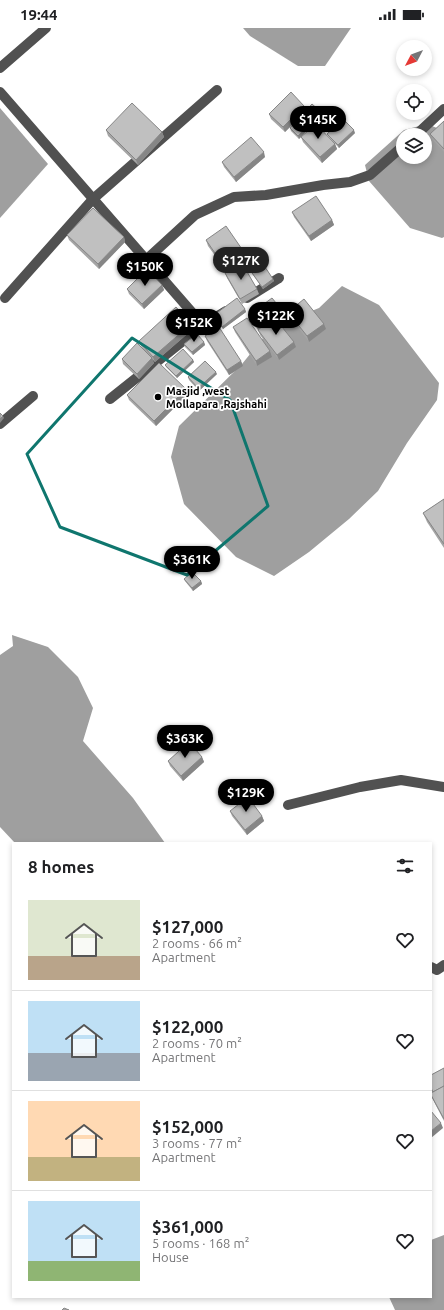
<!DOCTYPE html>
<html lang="en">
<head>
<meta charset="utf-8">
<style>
  body { margin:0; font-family:Ubuntu,sans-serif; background:#f2f2f2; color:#202124; height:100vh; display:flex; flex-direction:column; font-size:15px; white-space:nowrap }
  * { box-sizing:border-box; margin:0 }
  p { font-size:13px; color:#757577 }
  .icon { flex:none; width:22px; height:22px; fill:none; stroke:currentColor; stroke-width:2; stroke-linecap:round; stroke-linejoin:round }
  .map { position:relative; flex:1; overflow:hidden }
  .side { position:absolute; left:12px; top:814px; width:420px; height:456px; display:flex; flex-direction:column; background:#fff; border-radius:0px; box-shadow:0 2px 6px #0003 }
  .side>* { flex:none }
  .needle { width:26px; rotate:229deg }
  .fabs { position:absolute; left:396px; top:12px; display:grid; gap:8px }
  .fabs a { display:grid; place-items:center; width:36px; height:36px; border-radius:50%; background:#fff; box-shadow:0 2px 6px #0003; font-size:20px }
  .price { position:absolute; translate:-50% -34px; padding:0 9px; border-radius:14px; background:#000; color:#fff; font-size:13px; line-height:26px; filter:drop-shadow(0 1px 2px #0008) }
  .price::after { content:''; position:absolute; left:50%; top:24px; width:12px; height:9px; margin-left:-6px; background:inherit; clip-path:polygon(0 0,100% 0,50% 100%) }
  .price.active { background:#222; color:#fff }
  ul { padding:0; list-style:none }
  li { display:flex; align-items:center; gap:12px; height:100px; padding:0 16px }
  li+li { border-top:1px solid #e0e0e0 }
  li span { display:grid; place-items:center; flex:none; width:112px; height:80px; border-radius:0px; color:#555 }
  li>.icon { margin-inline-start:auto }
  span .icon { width:48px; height:48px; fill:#fffc; stroke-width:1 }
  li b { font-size:17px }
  h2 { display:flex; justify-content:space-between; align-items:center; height:48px; padding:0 16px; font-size:17px }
  .status { display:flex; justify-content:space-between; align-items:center; height:28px; padding:0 20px; background:#fff; direction:ltr }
  .status svg { height:11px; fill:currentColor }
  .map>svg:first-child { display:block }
</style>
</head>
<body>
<div class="status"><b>19:44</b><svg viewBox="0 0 49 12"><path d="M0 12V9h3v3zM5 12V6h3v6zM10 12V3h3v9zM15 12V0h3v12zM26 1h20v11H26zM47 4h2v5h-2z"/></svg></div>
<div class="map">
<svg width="444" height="1282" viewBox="0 0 444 1282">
  <rect width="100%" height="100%" fill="#fff"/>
  <g fill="#9f9f9f" fill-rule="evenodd">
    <polygon points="243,0 351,0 325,38 298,38 250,8"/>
    <polygon points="0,80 48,136 0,190"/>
    <path d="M427 96 442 102 444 107V209L442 210 410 200 369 153 365 137 404 102ZM403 107H425V129H403Z"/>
    <polygon points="342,258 379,277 439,355 437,372 407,415 378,463 349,491 309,524 274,548 236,529 184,476 171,429 179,398 242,336 272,299 319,280"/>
    <polygon points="12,607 48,619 78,649 93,680 83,713 133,770 165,815 15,815 0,799 0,627 13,618"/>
    <polygon points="444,1207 444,1282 395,1282 389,1269 431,1269 431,1212"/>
  </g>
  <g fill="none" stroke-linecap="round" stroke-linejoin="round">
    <g stroke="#515151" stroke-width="10">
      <polyline points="0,40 46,0"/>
      <polyline points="0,64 203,297"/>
      <polyline points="416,107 444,81"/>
      <polyline points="147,231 195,187 234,169 266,167 323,157 350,154 370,147 403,118"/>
      <polyline points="5,270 93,171 217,62"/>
      <polyline points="247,270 279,250"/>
      <polyline points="110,371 203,297 226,283"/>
      <polyline points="0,396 33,368"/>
      <polyline points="288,777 360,759 401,752 444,759"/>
      <polyline points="431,939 437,942 444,937"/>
    </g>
  </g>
  <g fill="#a5a5a5">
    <polygon points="304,78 306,83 285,104 271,91 269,86"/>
    <polygon points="322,87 299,111 291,103 290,100"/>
    <polygon points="444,93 444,124 432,111 430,106"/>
    <polygon points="106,102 162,104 164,109 138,137 108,108"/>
    <polygon points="355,105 339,120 328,108 327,106"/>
    <polygon points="301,109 335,116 337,121 322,135 303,114"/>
    <polygon points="265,129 236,154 224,139 222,134"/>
    <polygon points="292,184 332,192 334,197 311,213 294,189"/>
    <polygon points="67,207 124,209 125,214 99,241 69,212"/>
    <polygon points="206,212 246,227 248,232 242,236 257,261 259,266 242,276 227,250 225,245 227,244 208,218"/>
    <polygon points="245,235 273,251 274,253 263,261 246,237"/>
    <polygon points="162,257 164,262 144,281 129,266 127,261"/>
    <polygon points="245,281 246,284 223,301 215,290 214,287"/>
    <polygon points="282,284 274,290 296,319 279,332 260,307 258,302 250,290 249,287"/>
    <polygon points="288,284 326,301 309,314 290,289"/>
    <polygon points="191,296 193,301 155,334 152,331 154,335 139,351 123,336 122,331 145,323 141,318 139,313"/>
    <polygon points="233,299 270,323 272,329 257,338 235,304"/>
    <polygon points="205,308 241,333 243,338 229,347 207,313"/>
    <polygon points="204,314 205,317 193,327 185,319 184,316"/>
    <polygon points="193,332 194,334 177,350 166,339 165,337"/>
    <polygon points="217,346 199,363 189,352 188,349"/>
    <polygon points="127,367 187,367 156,398 129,372"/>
    <polygon points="444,471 444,520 427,494 423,485"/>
    <polygon points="184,551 201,553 202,556 193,563 185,553"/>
    <polygon points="202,729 204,734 183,753 170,738 168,733"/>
    <polygon points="230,783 262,788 264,793 247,807 232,788"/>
    <polygon points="444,1040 444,1093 431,1068 431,1065 433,1065 431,1061 431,1047"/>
  </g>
  <g fill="#868686">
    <polygon points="304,78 306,83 285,104 283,99"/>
    <polygon points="321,84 322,87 299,111 298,108"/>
    <polygon points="354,102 355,105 339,120 338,117"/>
    <polygon points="162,104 164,109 138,137 136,132"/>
    <polygon points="335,116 337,121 322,135 320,129"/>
    <polygon points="264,124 265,129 236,154 234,149"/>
    <polygon points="332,192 334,197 311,213 309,208"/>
    <polygon points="124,209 125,214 99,241 98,236"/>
    <polygon points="246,227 248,232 228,246 226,241"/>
    <polygon points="273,251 274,253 263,261 262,259"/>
    <polygon points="162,257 164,262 144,281 142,276"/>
    <polygon points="245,281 246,284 223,301 222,299"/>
    <polygon points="281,281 282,284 258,302 257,299"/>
    <polygon points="191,296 193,301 155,334 153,329"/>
    <polygon points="324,296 326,301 309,314 307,308"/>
    <polygon points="204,314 205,317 193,327 192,324"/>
    <polygon points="294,314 296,319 279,332 277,327"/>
    <polygon points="270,323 272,329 257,338 256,333"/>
    <polygon points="152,330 154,335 139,351 137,346"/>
    <polygon points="193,332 194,334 177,350 176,348"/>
    <polygon points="241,333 243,338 229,347 227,342"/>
    <polygon points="216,344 217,346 199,363 198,360"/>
    <polygon points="186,361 187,367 156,398 154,393"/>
    <polygon points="3,388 4,390 0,395 0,391"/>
    <polygon points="201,553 202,556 193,563 192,560"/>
    <polygon points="202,729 204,734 183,753 181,748"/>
    <polygon points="262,788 264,793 247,807 245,802"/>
    <polygon points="441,1095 443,1100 431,1110 431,1103"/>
  </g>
  <g fill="#c0c0c0" stroke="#868686">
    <polygon points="291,64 304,78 283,99 269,86"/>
    <polygon points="132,75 162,104 136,132 106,102"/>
    <polygon points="312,76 321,84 298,108 290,100"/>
    <polygon points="343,91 354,102 338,117 327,106"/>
    <polygon points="444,93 444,121 430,106"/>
    <polygon points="316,96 335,116 320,129 301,109"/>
    <polygon points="251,109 264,124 234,149 222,134"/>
    <polygon points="316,168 332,192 309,208 292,184"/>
    <polygon points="93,180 124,209 98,236 67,207"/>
    <polygon points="226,198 246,227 226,241 206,212"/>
    <polygon points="257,227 273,251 262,259 245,235"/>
    <polygon points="242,235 257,261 240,271 225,245"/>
    <polygon points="147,241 162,257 142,276 127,261"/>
    <polygon points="237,270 245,281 222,299 214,287"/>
    <polygon points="272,270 281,281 257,299 249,287"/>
    <polygon points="304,271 324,296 307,308 288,284"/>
    <polygon points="176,279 191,296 153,329 139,313"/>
    <polygon points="274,289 294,314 277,327 258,302"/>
    <polygon points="247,290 270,323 256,333 233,299"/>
    <polygon points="219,299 241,333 227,342 205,308"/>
    <polygon points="197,306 204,314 192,324 184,316"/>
    <polygon points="137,315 152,330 137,346 122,331"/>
    <polygon points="183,321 193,332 176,348 165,337"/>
    <polygon points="205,333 216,344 198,360 188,349"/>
    <polygon points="159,335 186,361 154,393 127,367"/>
    <polygon points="0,385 3,388 0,391"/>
    <polygon points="444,471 444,516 423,485"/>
    <polygon points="192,544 201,553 192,560 184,551"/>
    <polygon points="189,714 202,729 181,748 168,733"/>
    <polygon points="248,769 262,788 245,802 230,783"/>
    <polygon points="444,1040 444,1058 433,1064 431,1060 431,1047"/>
    <polygon points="444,1058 444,1091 431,1067 431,1065"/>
    <polygon points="431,1083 441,1095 431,1103"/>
    <polygon points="64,1280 69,1282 62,1282"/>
  </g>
  <path fill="none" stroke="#0f766e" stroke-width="3" stroke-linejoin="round" d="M132 310 230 372 268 478 187 547 60 499 27 426Z"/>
  <circle fill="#000" stroke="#fff" stroke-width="1.5" cx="158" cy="369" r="4"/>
  <g text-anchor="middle" stroke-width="3.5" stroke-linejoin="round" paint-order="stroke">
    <g font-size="11" font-weight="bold" fill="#000" stroke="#fff" text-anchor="start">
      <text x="166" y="367">Masjid ,west<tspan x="166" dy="13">Mollapara ,Rajshahi</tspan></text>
    </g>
  </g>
</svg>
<div class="fabs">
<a><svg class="needle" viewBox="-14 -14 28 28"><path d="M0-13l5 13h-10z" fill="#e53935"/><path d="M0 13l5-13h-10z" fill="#757577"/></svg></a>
<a><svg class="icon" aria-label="locate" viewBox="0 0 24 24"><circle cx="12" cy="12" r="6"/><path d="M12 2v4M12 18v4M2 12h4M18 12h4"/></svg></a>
<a><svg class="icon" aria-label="layers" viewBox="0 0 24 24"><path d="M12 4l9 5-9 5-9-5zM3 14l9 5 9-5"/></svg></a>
</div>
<b class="price" style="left:318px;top:112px">$145K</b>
<b class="price active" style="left:241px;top:253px">$127K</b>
<b class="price" style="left:145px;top:259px">$150K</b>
<b class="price" style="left:276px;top:308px">$122K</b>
<b class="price" style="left:194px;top:315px">$152K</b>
<b class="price" style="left:192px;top:552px">$361K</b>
<b class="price" style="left:185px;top:731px">$363K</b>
<b class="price" style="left:246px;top:785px">$129K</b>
<section class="side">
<h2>8 homes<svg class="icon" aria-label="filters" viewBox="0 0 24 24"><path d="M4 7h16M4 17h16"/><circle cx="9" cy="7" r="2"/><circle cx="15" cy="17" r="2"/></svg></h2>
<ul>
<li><span style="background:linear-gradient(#dfe7d0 70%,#b9a48a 0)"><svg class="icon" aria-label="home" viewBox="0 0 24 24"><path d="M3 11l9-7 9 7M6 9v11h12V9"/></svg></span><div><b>$127,000</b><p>2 rooms · 66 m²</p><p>Apartment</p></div><svg class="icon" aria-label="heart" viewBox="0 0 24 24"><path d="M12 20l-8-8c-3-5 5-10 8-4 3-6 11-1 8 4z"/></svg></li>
<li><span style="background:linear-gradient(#bfe0f5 65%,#9aa5b1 0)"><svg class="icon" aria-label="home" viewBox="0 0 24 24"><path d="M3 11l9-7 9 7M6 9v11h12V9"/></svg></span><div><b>$122,000</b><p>2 rooms · 70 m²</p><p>Apartment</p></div><svg class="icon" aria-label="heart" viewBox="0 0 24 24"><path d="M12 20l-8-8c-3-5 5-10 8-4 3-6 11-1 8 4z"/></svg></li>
<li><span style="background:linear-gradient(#ffd9b3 70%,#c2b280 0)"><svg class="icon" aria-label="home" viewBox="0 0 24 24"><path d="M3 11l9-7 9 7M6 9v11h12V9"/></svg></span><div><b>$152,000</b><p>3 rooms · 77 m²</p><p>Apartment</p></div><svg class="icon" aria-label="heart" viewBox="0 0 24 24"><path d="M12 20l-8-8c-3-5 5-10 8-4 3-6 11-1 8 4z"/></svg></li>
<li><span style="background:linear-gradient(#bfe0f5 75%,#8fb573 0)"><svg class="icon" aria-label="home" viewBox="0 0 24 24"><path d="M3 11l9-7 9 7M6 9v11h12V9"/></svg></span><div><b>$361,000</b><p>5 rooms · 168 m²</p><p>House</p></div><svg class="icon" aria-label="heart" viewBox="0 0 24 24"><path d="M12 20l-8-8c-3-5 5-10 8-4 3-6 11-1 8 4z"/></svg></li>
</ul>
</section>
</div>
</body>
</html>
